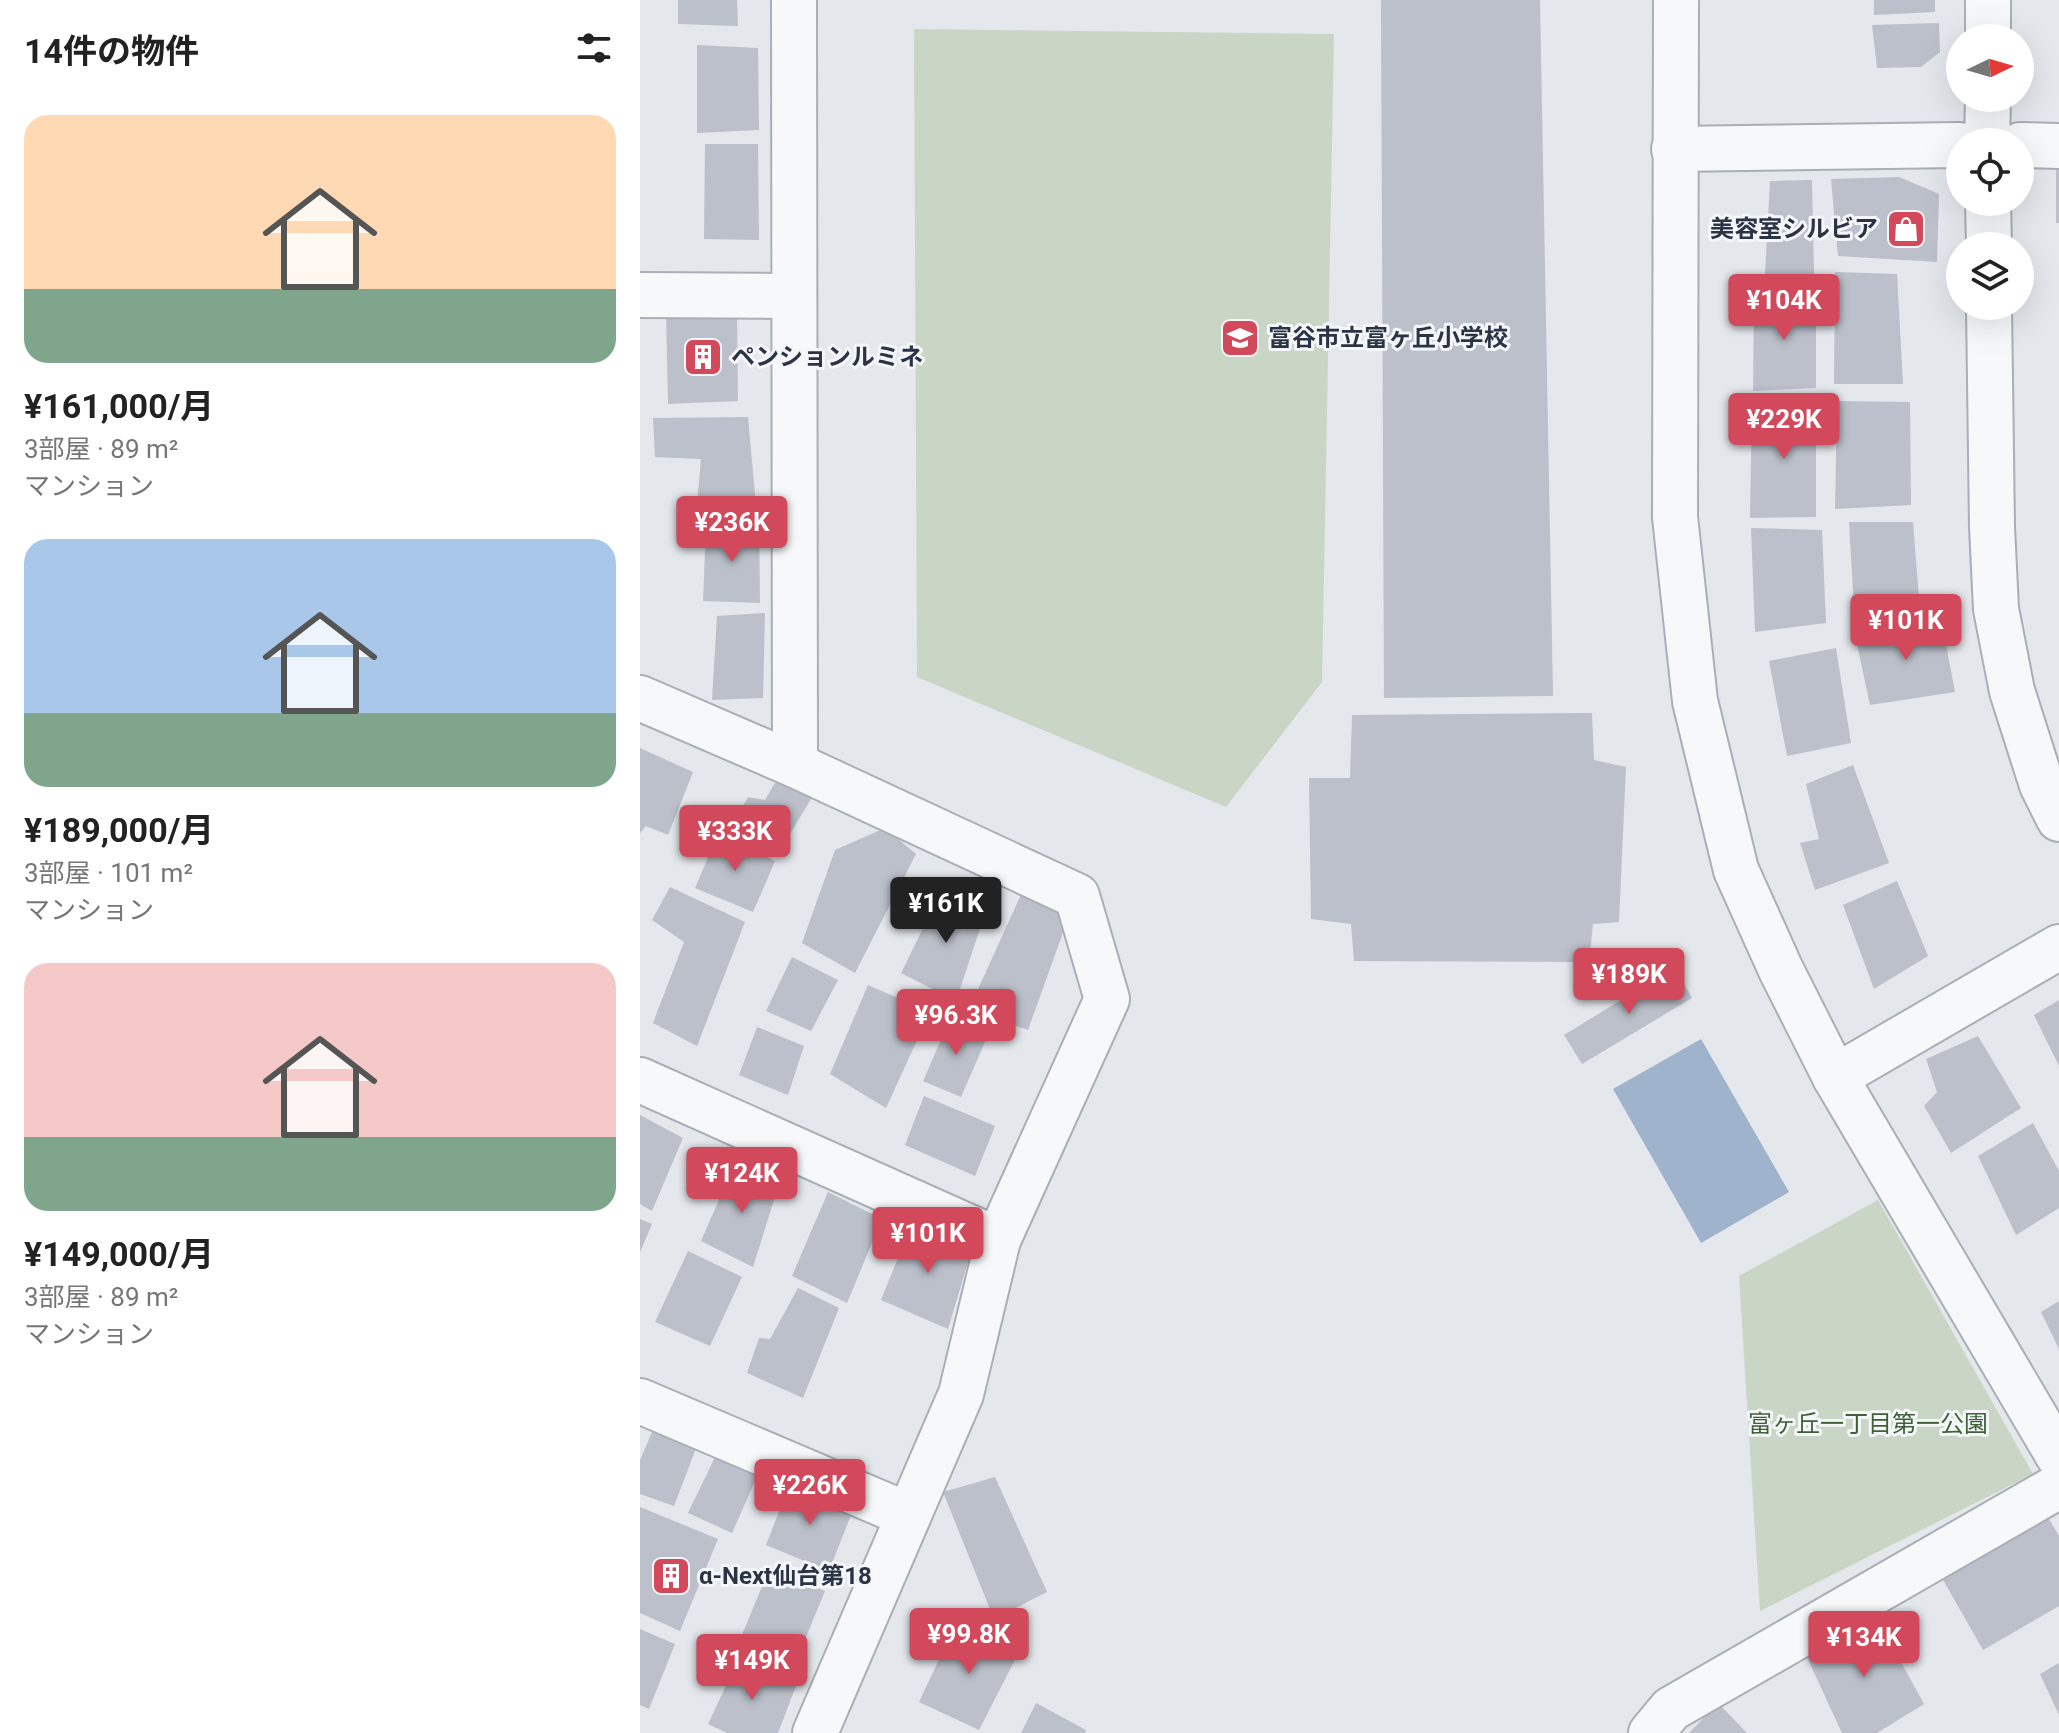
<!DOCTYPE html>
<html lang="ja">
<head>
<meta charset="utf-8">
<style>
  body { margin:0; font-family:Roboto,"Noto Sans JP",sans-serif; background:#f6f6f6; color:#222; height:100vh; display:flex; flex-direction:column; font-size:30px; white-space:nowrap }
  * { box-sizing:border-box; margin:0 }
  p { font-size:26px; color:#767676 }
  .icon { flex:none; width:44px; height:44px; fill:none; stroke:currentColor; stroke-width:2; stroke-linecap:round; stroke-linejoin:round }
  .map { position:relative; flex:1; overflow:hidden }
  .drawer { display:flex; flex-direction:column; background:#fff; width:640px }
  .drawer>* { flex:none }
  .needle { width:52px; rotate:85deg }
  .tools { position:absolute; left:1306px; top:24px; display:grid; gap:16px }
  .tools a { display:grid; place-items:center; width:88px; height:88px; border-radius:50%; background:#fff; box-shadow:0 8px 32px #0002; font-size:40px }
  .price { position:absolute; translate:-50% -68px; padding:0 18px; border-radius:8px; background:#d1495b; color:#fff; font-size:26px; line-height:52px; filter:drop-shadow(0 2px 4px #0008) }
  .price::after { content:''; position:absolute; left:50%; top:48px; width:24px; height:18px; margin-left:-12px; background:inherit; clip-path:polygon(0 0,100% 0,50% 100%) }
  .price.selected { background:#222; color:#fff }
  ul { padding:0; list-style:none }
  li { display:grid; align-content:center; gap:16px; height:424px; padding:0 24px }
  li span { display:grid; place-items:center; height:248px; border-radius:24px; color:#555 }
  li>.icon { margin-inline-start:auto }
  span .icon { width:144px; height:144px; fill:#fffc; stroke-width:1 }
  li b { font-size:34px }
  h2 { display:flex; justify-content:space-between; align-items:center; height:96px; padding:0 24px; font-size:34px }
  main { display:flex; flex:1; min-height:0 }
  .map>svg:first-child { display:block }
</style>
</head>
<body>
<main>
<section class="drawer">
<h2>14件の物件<svg class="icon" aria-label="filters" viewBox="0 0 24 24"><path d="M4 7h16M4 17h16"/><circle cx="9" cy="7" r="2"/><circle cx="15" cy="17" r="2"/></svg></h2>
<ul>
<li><span style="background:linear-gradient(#ffd9b3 70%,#7fa58c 0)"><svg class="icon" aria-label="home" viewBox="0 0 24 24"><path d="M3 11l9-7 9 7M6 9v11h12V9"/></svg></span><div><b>¥161,000/月</b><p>3部屋 · 89 m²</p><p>マンション</p></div></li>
<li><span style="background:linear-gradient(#a9c7e8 70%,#7fa58c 0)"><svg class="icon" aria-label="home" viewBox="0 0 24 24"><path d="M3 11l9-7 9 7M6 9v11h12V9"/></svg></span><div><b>¥189,000/月</b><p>3部屋 · 101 m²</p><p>マンション</p></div></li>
<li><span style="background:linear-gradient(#f6c9c9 70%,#7fa58c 0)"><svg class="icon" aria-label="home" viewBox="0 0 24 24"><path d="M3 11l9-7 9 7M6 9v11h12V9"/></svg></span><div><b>¥149,000/月</b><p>3部屋 · 89 m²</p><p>マンション</p></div></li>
</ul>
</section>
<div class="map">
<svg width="1419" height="1733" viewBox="0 0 1419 1733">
  <rect width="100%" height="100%" fill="#e4e7ec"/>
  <g fill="#c9d6c5">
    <polygon points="274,29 694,34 682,682 586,807 277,677"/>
    <polygon points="1238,1200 1393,1474 1120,1611 1099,1276"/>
  </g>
  <polygon fill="#9fb4cc" points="1061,1039 1149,1192 1061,1243 973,1089"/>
  <g fill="#bbc0ca">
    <polygon points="38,0 97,0 98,26 38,24"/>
    <polygon points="741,0 900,0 913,696 744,698"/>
    <polygon points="1234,0 1295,0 1295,12 1234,15"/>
    <polygon points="1299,23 1300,52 1281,67 1237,68 1232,25"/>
    <polygon points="57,45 118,48 119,130 57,133"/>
    <polygon points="65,144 118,144 119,240 64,239"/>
    <rect x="1416" y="165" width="3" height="58"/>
    <polygon points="1259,177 1299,194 1297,262 1198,256 1191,179"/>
    <polygon points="1172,180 1174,274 1125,275 1130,181"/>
    <polygon points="1195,272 1257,274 1263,384 1194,384"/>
    <polygon points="1114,293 1176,296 1176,388 1113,391"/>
    <polygon points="97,308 98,401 28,404 26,312"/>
    <polygon points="1197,401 1270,402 1271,505 1195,509"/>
    <polygon points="1176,402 1176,517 1110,518 1112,406"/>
    <polygon points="108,417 116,505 57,504 61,459 15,457 13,418"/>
    <polygon points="1209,522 1273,522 1279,599 1214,608"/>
    <polygon points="119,524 120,603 63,601 66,527"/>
    <polygon points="1111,528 1182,530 1186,623 1115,632"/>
    <polygon points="125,613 123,698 72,700 77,616"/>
    <polygon points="1301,618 1315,692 1230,705 1215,635"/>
    <polygon points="1196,648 1211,743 1147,756 1129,661"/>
    <polygon points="952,713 954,760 986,767 979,922 953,924 949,962 714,961 711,924 671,919 669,778 710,778 712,715"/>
    <polygon points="0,748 53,772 28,835 6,826 0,833"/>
    <polygon points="1213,765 1249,863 1175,890 1160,843 1179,839 1166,784"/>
    <polygon points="140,774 174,794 139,852 95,822 108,797 125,800"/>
    <polygon points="245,828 276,854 215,973 162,943 195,850"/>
    <polygon points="79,832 135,861 113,912 55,888"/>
    <polygon points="1257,881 1288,956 1234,989 1203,905"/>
    <polygon points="30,887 105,922 57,1046 13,1023 44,942 12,920"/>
    <polygon points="384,888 430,913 388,1030 329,1009"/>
    <polygon points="302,890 347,907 316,1001 261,973"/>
    <polygon points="152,957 198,980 171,1031 126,1011"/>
    <polygon points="1035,967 1052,998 942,1064 924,1035"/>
    <polygon points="228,985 290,1012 246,1108 190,1074"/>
    <polygon points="1419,1000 1419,1066 1394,1015"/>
    <polygon points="311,1017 348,1035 321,1097 283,1081"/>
    <polygon points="117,1027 164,1046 148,1095 99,1075"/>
    <polygon points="1338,1036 1381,1108 1311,1153 1284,1106 1297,1092 1286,1059"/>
    <polygon points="284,1096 355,1126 335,1176 265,1145"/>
    <polygon points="0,1115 43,1138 12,1211 0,1204"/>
    <polygon points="1393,1123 1419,1171 1419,1208 1376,1235 1338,1156"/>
    <polygon points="95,1163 139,1184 113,1267 61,1241"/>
    <polygon points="188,1192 242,1219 207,1303 152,1276"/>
    <polygon points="0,1219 12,1224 0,1252"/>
    <polygon points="273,1221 332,1249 308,1329 241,1300"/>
    <polygon points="48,1251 102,1277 70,1346 15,1322"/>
    <polygon points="158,1288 199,1308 163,1398 107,1373 119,1338 130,1339"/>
    <polygon points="1419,1301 1419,1349 1401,1312"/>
    <polygon points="15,1425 58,1443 34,1506 0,1494 0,1460"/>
    <polygon points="78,1451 120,1470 92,1533 48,1513"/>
    <polygon points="355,1477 407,1592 354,1619 303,1492"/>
    <polygon points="151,1481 213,1510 189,1571 126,1545"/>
    <polygon points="0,1507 78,1539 40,1631 0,1613"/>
    <polygon points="1408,1517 1419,1536 1419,1606 1343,1650 1302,1578"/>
    <polygon points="130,1567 185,1591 154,1666 100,1640"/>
    <polygon points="1235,1615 1284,1704 1237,1733 1202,1733 1165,1653"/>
    <polygon points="316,1623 380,1650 339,1730 279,1702"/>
    <polygon points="0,1629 35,1644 9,1709 0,1705"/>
    <polygon points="98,1660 156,1686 138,1733 87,1733 68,1724"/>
    <polygon points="1419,1663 1419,1715 1400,1674"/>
    <polygon points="396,1703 446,1730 445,1733 381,1733"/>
    <polygon points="1078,1703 1107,1733 1049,1733"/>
  </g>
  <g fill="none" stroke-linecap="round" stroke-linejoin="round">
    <g stroke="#a9aeb7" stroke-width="48">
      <g id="minor">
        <polyline points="154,0 155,765 437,896 467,999 358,1240 321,1394 175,1733"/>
        <polyline points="1036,0 1035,517 1055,701 1096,870 1141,970 1195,1077 1419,1457"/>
        <polyline points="1348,38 1348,0"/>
        <polyline points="1347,142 1348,98"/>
        <polyline points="1380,145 1419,146"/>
        <polyline points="1034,149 1320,145"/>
        <polyline points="1348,202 1349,246"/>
        <polyline points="0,295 154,296"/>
        <polyline points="1349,306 1352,527 1356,609 1372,691 1402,785 1419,819"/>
        <polyline points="0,698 155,765"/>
        <polyline points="1195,1077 1419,947"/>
        <polyline points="0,1080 358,1240"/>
        <polyline points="0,1401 268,1515"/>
        <polyline points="1011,1733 1031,1709 1419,1486"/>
      </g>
    </g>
    <use href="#minor" stroke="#f7f8fa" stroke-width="44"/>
  </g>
  <defs>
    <g id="shop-square" transform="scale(2)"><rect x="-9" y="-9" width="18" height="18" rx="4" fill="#d1495b" stroke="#f4f6f9"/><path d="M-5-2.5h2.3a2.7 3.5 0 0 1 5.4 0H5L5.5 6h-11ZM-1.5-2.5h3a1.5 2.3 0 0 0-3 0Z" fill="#fff"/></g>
    <g id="school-square" transform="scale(2)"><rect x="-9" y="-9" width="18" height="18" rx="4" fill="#d1495b" stroke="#f4f6f9"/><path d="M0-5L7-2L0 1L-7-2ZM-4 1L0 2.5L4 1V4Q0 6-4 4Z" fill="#fff"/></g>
    <g id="building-square" transform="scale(2)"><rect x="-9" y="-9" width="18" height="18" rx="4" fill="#d1495b" stroke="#f4f6f9"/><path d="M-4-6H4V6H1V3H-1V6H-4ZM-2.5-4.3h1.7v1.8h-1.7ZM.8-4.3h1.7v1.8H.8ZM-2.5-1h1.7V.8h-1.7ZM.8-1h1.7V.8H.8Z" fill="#fff"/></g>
  </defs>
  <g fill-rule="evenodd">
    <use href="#shop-square" x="1266" y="229"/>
    <use href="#school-square" x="600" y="338"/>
    <use href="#building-square" x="63" y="357"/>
    <use href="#building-square" x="31" y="1576"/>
  </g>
  <g text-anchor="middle" stroke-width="6" stroke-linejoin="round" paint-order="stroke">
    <g font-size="24" font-weight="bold" fill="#2b3445" stroke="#f4f6f9" text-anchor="start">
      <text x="1238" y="237" text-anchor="end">美容室シルビア</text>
      <text x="628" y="346">富谷市立富ヶ丘小学校</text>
      <text x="91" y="365">ペンションルミネ</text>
      <text x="59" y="1584">α-Next仙台第18</text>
    </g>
    <g font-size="24" fill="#3f6138" stroke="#f4f6f9">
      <text x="1228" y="1432">富ヶ丘一丁目第一公園</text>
    </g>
  </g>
</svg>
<div class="tools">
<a><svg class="needle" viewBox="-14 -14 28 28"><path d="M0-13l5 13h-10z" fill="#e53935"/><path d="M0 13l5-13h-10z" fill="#767676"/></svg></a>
<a><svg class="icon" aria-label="locate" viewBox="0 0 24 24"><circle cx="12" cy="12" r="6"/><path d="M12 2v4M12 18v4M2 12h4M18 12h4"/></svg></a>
<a><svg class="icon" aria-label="layers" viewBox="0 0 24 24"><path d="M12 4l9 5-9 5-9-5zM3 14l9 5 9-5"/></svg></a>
</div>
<b class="price" style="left:1144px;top:342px">¥104K</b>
<b class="price" style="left:1144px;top:461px">¥229K</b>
<b class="price" style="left:92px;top:564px">¥236K</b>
<b class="price" style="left:1266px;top:662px">¥101K</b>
<b class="price" style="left:95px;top:873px">¥333K</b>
<b class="price selected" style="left:306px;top:945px">¥161K</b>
<b class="price" style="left:989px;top:1016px">¥189K</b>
<b class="price" style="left:316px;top:1057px">¥96.3K</b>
<b class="price" style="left:102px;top:1215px">¥124K</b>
<b class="price" style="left:288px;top:1275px">¥101K</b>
<b class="price" style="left:170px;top:1527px">¥226K</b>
<b class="price" style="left:329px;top:1676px">¥99.8K</b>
<b class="price" style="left:1224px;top:1679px">¥134K</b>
<b class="price" style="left:112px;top:1702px">¥149K</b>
</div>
</main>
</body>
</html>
